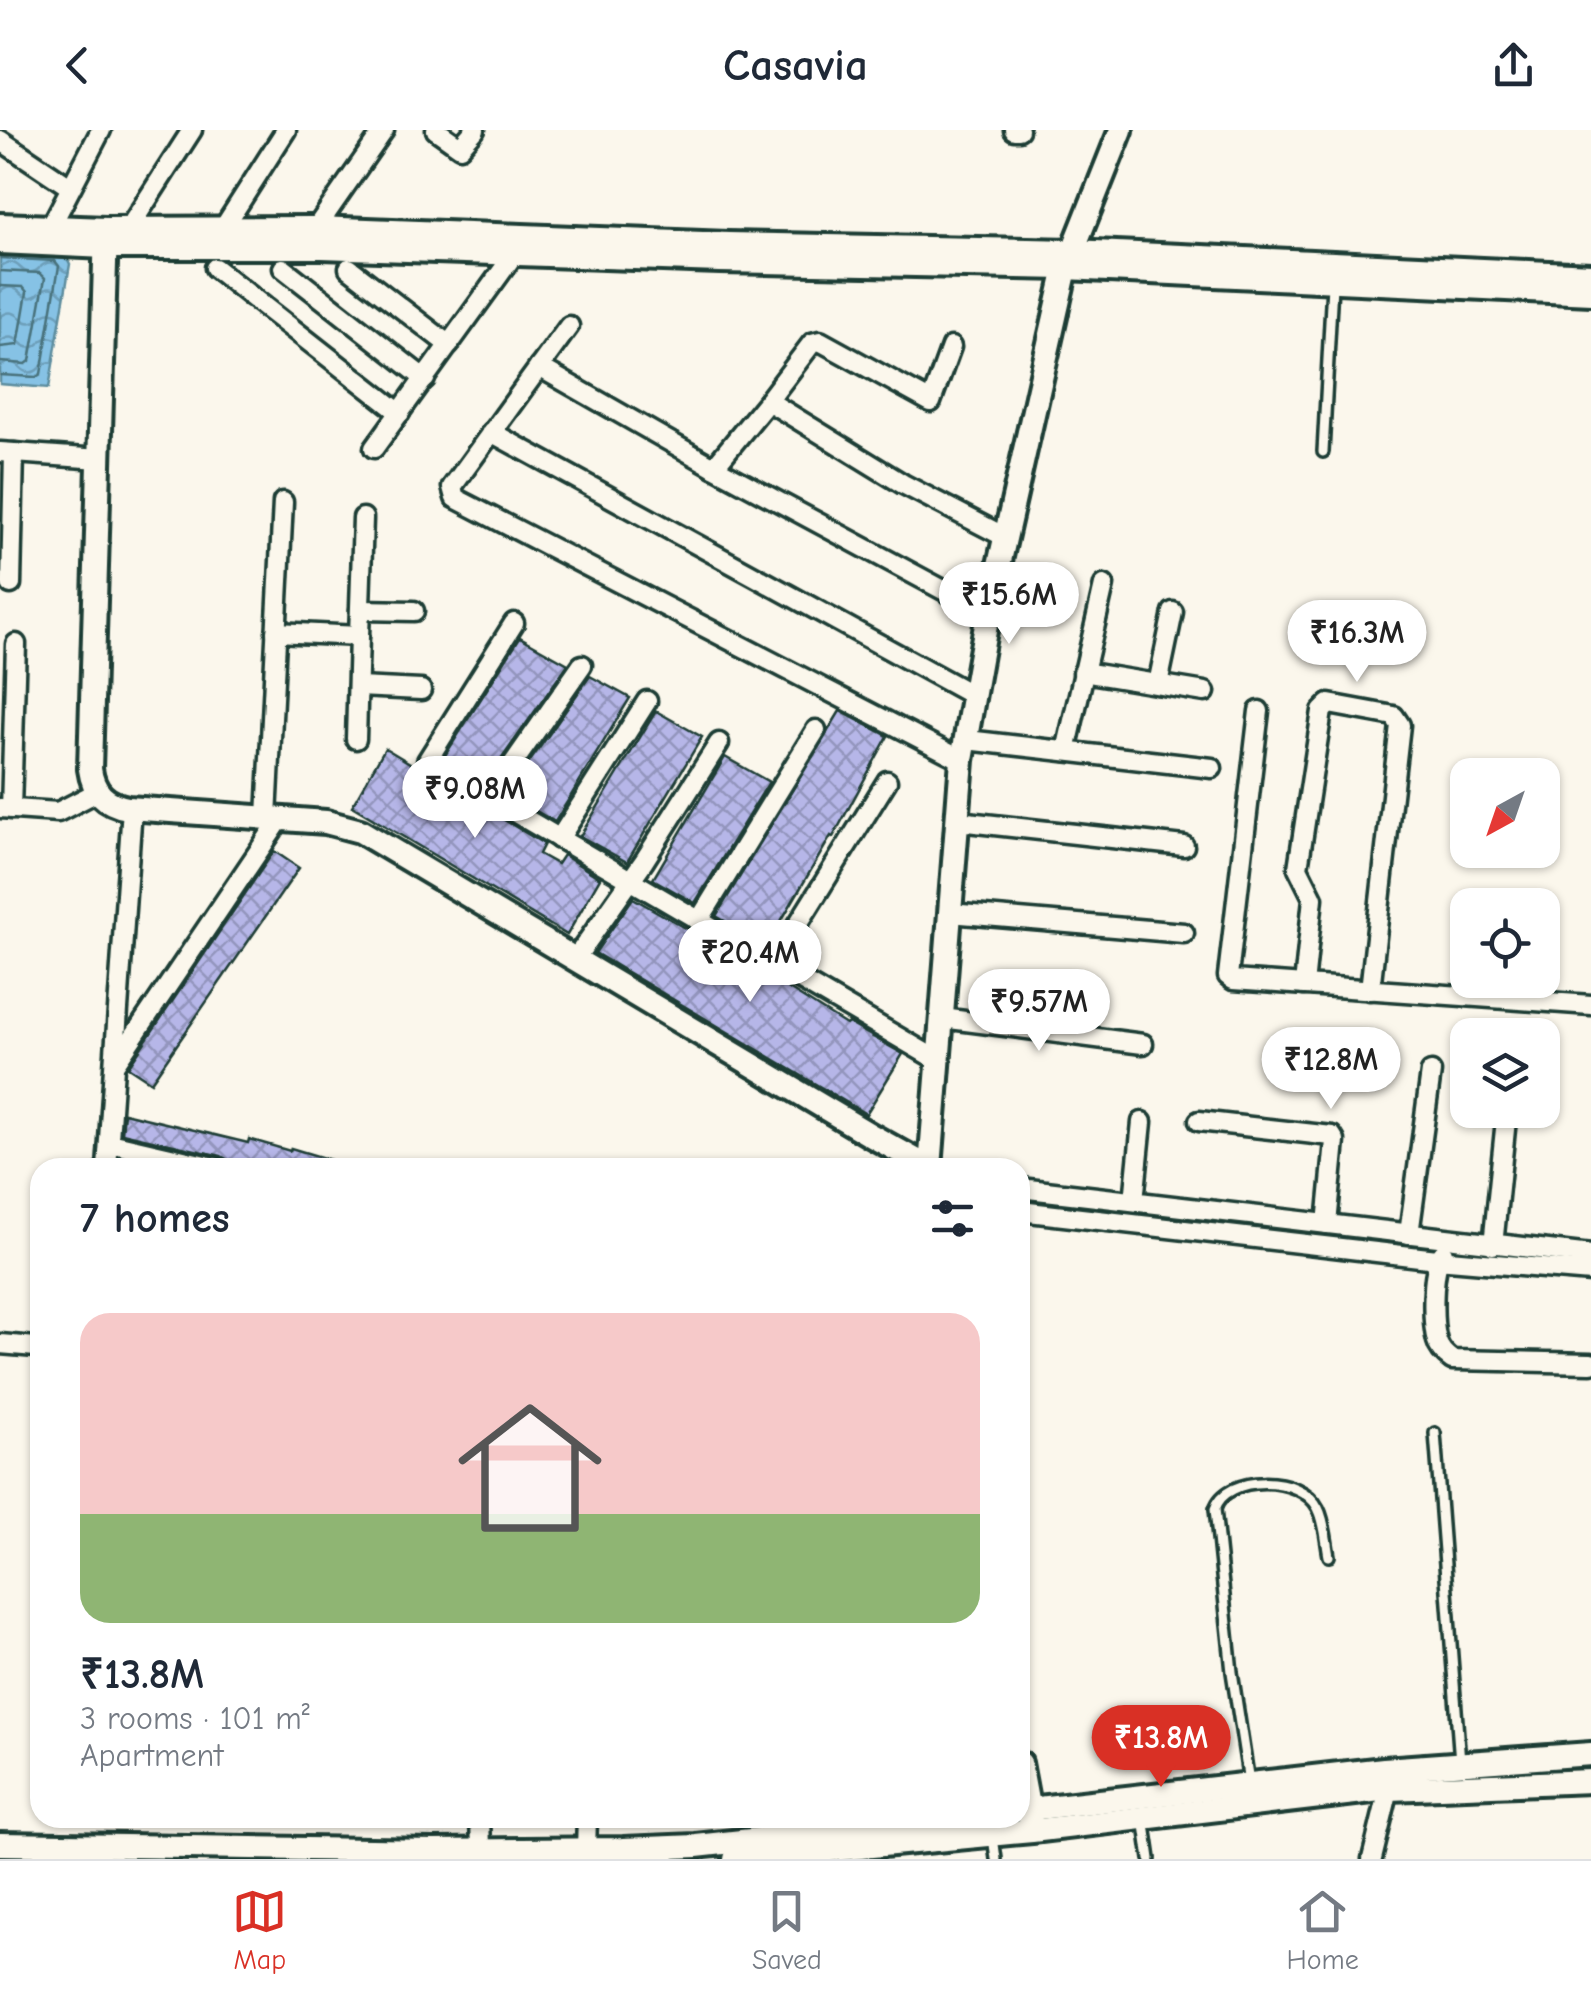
<!DOCTYPE html>
<html lang="en">
<head>
<meta charset="utf-8">
<style>
  body { margin:0; font-family:"Comic Neue",sans-serif; background:#f6f6f7; color:#1f2937; height:100vh; display:flex; flex-direction:column; font-size:38px; white-space:nowrap }
  * { box-sizing:border-box; margin:0 }
  p { font-size:32px; color:#747a83 }
  .icon { flex:none; width:55px; height:55px; fill:none; stroke:currentColor; stroke-width:2; stroke-linecap:round; stroke-linejoin:round }
  .map { position:relative; flex:1; overflow:hidden }
  .panel { position:absolute; left:30px; top:1028px; width:1000px; height:670px; display:flex; flex-direction:column; background:#fff; border-radius:30px; box-shadow:0 2px 8px #0004 }
  .panel>* { flex:none }
  .needle { width:65px; rotate:220deg }
  .controls { position:absolute; left:1450px; top:628px; display:grid; gap:20px }
  .controls a { display:grid; place-items:center; width:110px; height:110px; border-radius:20px; background:#fff; box-shadow:0 2px 8px #0004; font-size:50px }
  .price { position:absolute; translate:-50% -85px; padding:0 22px; border-radius:35px; background:#fff; color:#222; font-size:32px; line-height:65px; filter:drop-shadow(0 2px 5px #0008) }
  .price::after { content:''; position:absolute; left:50%; top:60px; width:30px; height:22px; margin-left:-15px; background:inherit; clip-path:polygon(0 0,100% 0,50% 100%) }
  .price.current { background:#d93025; color:#fff }
  ul { padding:0; list-style:none }
  li { display:grid; align-content:center; gap:20px; height:530px; padding:0 50px }
  li+li { border-top:2px solid #e0e1e3 }
  li span { display:grid; place-items:center; height:310px; border-radius:30px; color:#555 }
  li>.icon { margin-inline-start:auto }
  span .icon { width:180px; height:180px; fill:#fffc; stroke-width:1 }
  li b { font-size:42px }
  h2 { display:flex; justify-content:space-between; align-items:center; height:120px; padding:0 50px; font-size:42px }
  header { display:flex; justify-content:space-between; align-items:center; height:130px; padding:0 50px; background:#fff; font-size:45px; font-weight:800 }
  .dock { display:flex; justify-content:space-around; align-items:center; height:140px; border-top:2px solid #e0e1e3; background:#fff; font-size:28px; color:#747a83 }
  .dock a { display:grid; justify-items:center; gap:5px }
  .dock .current { color:#d93025 }
  .map>svg:first-child { display:block }
</style>
</head>
<body>
<header><svg class="icon" aria-label="back" viewBox="0 0 24 24"><path d="M15 5l-7 7 7 7"/></svg>Casavia<svg class="icon" aria-label="share" viewBox="0 0 24 24"><path d="M12 15V3M7 8l5-5 5 5M5 13v7h14v-7"/></svg></header>
<div class="map">
<svg width="1591" height="1729" viewBox="0 0 1591 1729">
  <defs>
    <pattern id="water-waves" width="16" height="10" patternUnits="userSpaceOnUse" patternTransform="scale(2.5)"><rect width="16" height="10" fill="#86c2e5"/><path d="M0 5q4-4 8 0t8 0" fill="none" stroke="#6d9fba"/></pattern>
    <pattern id="building-cross-hatch" width="8" height="8" patternUnits="userSpaceOnUse" patternTransform="scale(2.5)"><rect width="8" height="8" fill="#b6b6e8"/><path d="M0 0l8 8M0 8l8-8" fill="none" stroke="#9395bd"/></pattern>
  </defs>
  <rect width="100%" height="100%" fill="#fbf7ec"/>
  <filter id="ink" filterUnits="userSpaceOnUse"><feTurbulence type="fractalNoise" baseFrequency=".01" numOctaves="2"/><feDisplacementMap in="SourceGraphic" scale="20" xChannelSelector="R" yChannelSelector="G"/><feConvolveMatrix kernelMatrix="1 2 1 2 8 2 1 2 1" color-interpolation-filters="sRGB"/></filter>
  <g filter="url(#ink)">
    <polygon fill="url(#water-waves)" stroke="#5d8d9e" stroke-width="2.5" points="0,118 64,122 70,134 49,258 0,254"/>
    <g fill="none" stroke-linecap="round" stroke-linejoin="round">
      <g stroke="#48727b" stroke-width="2.5">
        <polyline points="0,128 55,131 59,136 41,244 36,247 0,245"/>
        <polyline points="0,141 40,143 45,148 30,231 26,234 0,232"/>
        <polyline points="0,156 23,157 27,162 18,215 0,217"/>
      </g>
    </g>
    <g fill="url(#building-cross-hatch)" stroke="#1f3d34" stroke-width="2.5">
      <polygon points="520,507 568,534 486,651 444,627"/>
      <polygon points="590,546 630,568 555,692 507,664"/>
      <polygon points="656,581 702,607 627,732 580,706"/>
      <polygon points="840,581 888,606 833,707 831,706 767,815 716,786"/>
      <polygon points="385,618 544,714 539,724 557,734 563,725 600,748 567,805 352,676"/>
      <polygon points="725,627 769,652 695,773 653,749"/>
      <polygon points="274,721 299,738 151,952 128,937"/>
      <polygon points="633,768 754,837 846,895 848,893 903,924 866,984 595,823"/>
      <polygon points="124,983 248,1013 249,1009 290,1021 291,1018 344,1034 344,1038 261,1038 240,1031 238,1036 221,1026 122,1003"/>
    </g>
    <g fill="none" stroke-linecap="round" stroke-linejoin="round">
      <g stroke="#1f3d34" stroke-width="16">
        <g id="service">
          <polyline points="1323,322 1332,155"/>
          <polyline points="1435,1303 1460,1632"/>
          <path d="M1249 1652 1232 1542 1215 1379C1226 1344 1301 1344 1318 1378 1325 1391 1326 1411 1329 1426"/>
          <polyline points="1144,1688 1150,1729"/>
          <polyline points="993,1707 996,1729"/>
        </g>
      </g>
      <g stroke="#1f3d34" stroke-width="25">
        <g id="minor">
          <polyline points="436,0 460,17 475,0"/>
          <polyline points="1014,0 1019,0"/>
          <polyline points="0,10 70,57"/>
          <polyline points="224,97 286,0"/>
          <polyline points="50,98 101,0"/>
          <polyline points="129,98 192,0"/>
          <polyline points="316,98 384,0"/>
          <polyline points="215,138 400,283"/>
          <polyline points="283,138 425,249"/>
          <polyline points="349,138 449,215"/>
          <polyline points="569,196 452,357 455,368 962,630"/>
          <polyline points="539,237 714,337 988,484"/>
          <polyline points="768,271 812,213 820,211 931,272 951,217"/>
          <polyline points="491,302 974,566"/>
          <polyline points="374,318 520,116"/>
          <polyline points="0,322 100,329"/>
          <polyline points="714,337 768,271 903,354 1005,407"/>
          <polyline points="11,454 14,323"/>
          <polyline points="360,480 414,481"/>
          <polyline points="514,493 427,631 939,931"/>
          <polyline points="276,502 359,506 363,388"/>
          <polyline points="1083,542 1205,562"/>
          <polyline points="1158,554 1173,482"/>
          <polyline points="358,557 421,560"/>
          <polyline points="1259,581 1228,846 1233,850 1591,875"/>
          <polyline points="356,609 359,506"/>
          <polyline points="967,610 1212,638"/>
          <polyline points="1066,621 1104,455"/>
          <polyline points="489,668 582,535"/>
          <polyline points="0,678 58,682 97,662"/>
          <polyline points="11,679 16,514"/>
          <polyline points="267,687 283,372"/>
          <polyline points="958,691 1184,716"/>
          <polyline points="559,709 647,571"/>
          <polyline points="950,783 1184,803"/>
          <polyline points="698,792 816,600"/>
          <polyline points="575,829 644,731 719,613"/>
          <polyline points="772,836 887,651"/>
          <polyline points="1304,855 1313,768 1298,738 1322,581 1329,574 1394,586 1400,595 1370,860"/>
          <polyline points="942,888 1143,914"/>
          <polyline points="115,934 281,688"/>
          <polyline points="1199,991 1332,1006 1335,1011 1327,1094"/>
          <polyline points="110,1013 218,1038"/>
          <polyline points="107,1038 132,678"/>
          <polyline points="1020,1058 1591,1125"/>
          <polyline points="1134,1071 1142,992"/>
          <polyline points="1020,1081 1437,1129 1591,1142"/>
          <polyline points="1409,1104 1431,942"/>
          <polyline points="1493,1115 1507,980"/>
          <path d="M1443 1123C1431 1137 1432 1193 1437 1211 1439 1219 1445 1225 1452 1230L1591 1233"/>
          <polyline points="0,1214 36,1217"/>
          <polyline points="480,1688 481,1719"/>
          <polyline points="586,1719 587,1688"/>
          <polyline points="1372,1729 1389,1659"/>
        </g>
      </g>
      <g stroke="#1f3d34" stroke-width="30">
        <g id="tertiary">
          <polyline points="0,95 106,99 316,98 728,114 1073,121 1591,145"/>
          <path d="M106 99 90 639C93 662 105 674 128 678L326 692 360 701 872 1006 930 1038 962 630 988 484 1066 138 1121 0"/>
          <polyline points="0,112 106,117 322,117 720,131 1066,138 1591,163"/>
          <polyline points="1020,1633 1031,1692"/>
          <polyline points="1020,1680 1384,1639 1591,1624"/>
          <polyline points="0,1714 434,1721 623,1719 696,1716 954,1688"/>
          <polyline points="735,1729 1032,1701 1389,1659 1591,1651"/>
        </g>
      </g>
      <use href="#service" stroke="#fbf7ec" stroke-width="9"/>
      <use href="#minor" stroke="#fbf7ec" stroke-width="18"/>
      <use href="#tertiary" stroke="#fbf7ec" stroke-width="22"/>
    </g>
  </g>
</svg>
<div class="controls">
<a><svg class="needle" viewBox="-14 -14 28 28"><path d="M0-13l5 13h-10z" fill="#e53935"/><path d="M0 13l5-13h-10z" fill="#747a83"/></svg></a>
<a><svg class="icon" aria-label="locate" viewBox="0 0 24 24"><circle cx="12" cy="12" r="6"/><path d="M12 2v4M12 18v4M2 12h4M18 12h4"/></svg></a>
<a><svg class="icon" aria-label="layers" viewBox="0 0 24 24"><path d="M12 4l9 5-9 5-9-5zM3 14l9 5 9-5"/></svg></a>
</div>
<b class="price" style="left:1009px;top:517px">₹15.6M</b>
<b class="price" style="left:1357px;top:555px">₹16.3M</b>
<b class="price" style="left:475px;top:711px">₹9.08M</b>
<b class="price" style="left:750px;top:875px">₹20.4M</b>
<b class="price" style="left:1039px;top:924px">₹9.57M</b>
<b class="price" style="left:1331px;top:982px">₹12.8M</b>
<b class="price current" style="left:1161px;top:1660px">₹13.8M</b>
<section class="panel">
<h2>7 homes<svg class="icon" aria-label="filters" viewBox="0 0 24 24"><path d="M4 7h16M4 17h16"/><circle cx="9" cy="7" r="2"/><circle cx="15" cy="17" r="2"/></svg></h2>
<ul>
<li><span style="background:linear-gradient(#f6c9c9 65%,#8fb573 0)"><svg class="icon" aria-label="home" viewBox="0 0 24 24"><path d="M3 11l9-7 9 7M6 9v11h12V9"/></svg></span><div><b>₹13.8M</b><p>3 rooms · 101 m²</p><p>Apartment</p></div></li>
</ul>
</section>
</div>
<nav class="dock">
<a class="current"><svg class="icon" aria-label="map" viewBox="0 0 24 24"><path d="M3 6l6-2 6 2 6-2v14l-6 2-6-2-6 2zM9 4v14M15 6v14"/></svg>Map</a>
<a><svg class="icon" aria-label="saved" viewBox="0 0 24 24"><path d="M7 4h10v16l-5-4-5 4z"/></svg>Saved</a>
<a><svg class="icon" aria-label="home" viewBox="0 0 24 24"><path d="M3 11l9-7 9 7M6 9v11h12V9"/></svg>Home</a>
</nav>
</body>
</html>
